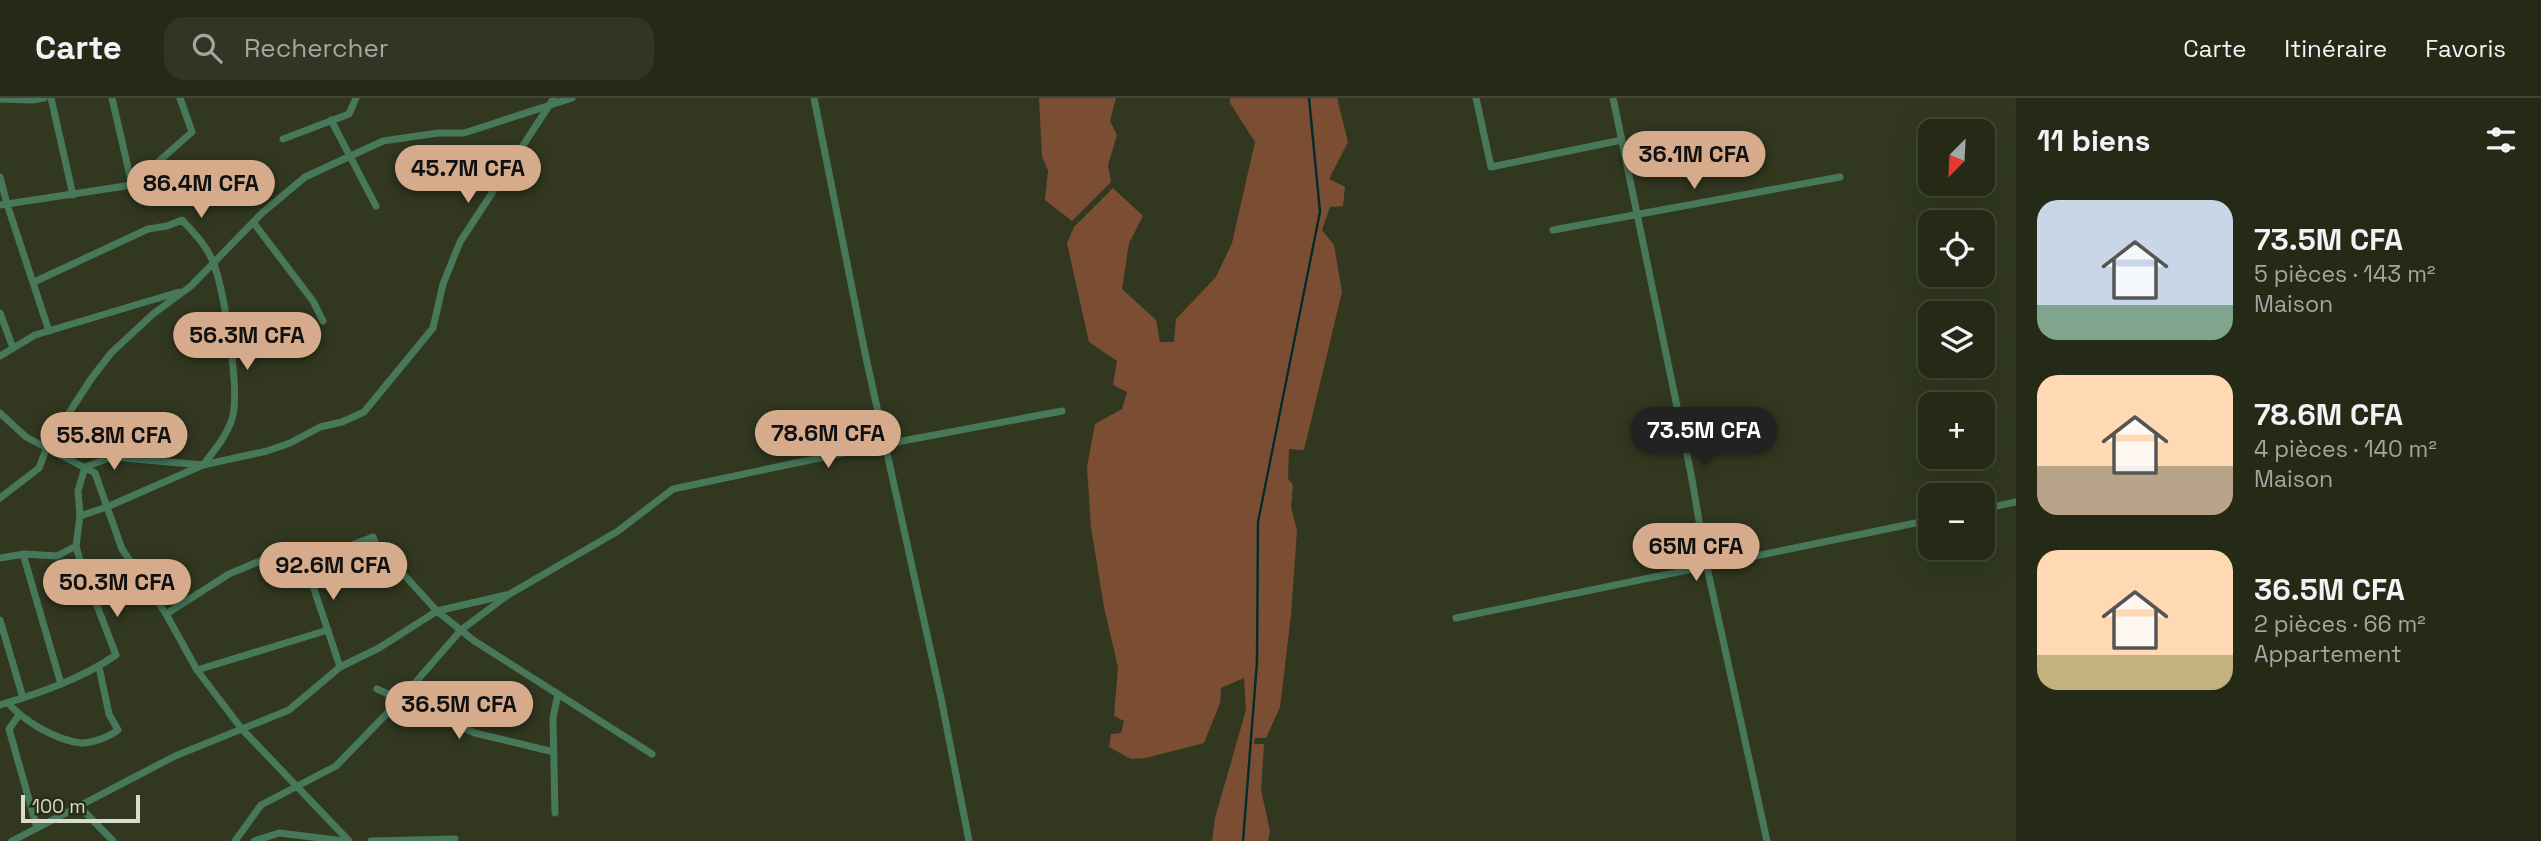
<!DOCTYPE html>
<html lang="fr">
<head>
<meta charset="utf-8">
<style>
  body { margin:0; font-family:"Space Grotesk",sans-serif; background:#313624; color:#f1f3f6; height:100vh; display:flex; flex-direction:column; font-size:26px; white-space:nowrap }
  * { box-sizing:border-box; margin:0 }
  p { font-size:23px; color:#a3a7a1 }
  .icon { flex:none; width:38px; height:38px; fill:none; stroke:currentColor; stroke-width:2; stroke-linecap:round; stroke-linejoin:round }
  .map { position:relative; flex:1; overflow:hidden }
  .panel { display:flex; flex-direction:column; background:#252a17; width:525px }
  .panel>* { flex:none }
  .needle { width:46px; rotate:204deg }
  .buttons { position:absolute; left:1918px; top:21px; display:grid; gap:14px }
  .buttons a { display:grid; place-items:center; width:77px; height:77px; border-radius:14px; background:#252a17; box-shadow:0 7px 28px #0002,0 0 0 2px #424636; font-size:35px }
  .scale { position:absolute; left:21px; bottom:18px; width:119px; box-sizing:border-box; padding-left:7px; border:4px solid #d8dccd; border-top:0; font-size:19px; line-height:24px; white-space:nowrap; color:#d8dccd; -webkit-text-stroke:5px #272e15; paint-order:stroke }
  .price { position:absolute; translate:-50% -60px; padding:0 16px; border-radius:24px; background:#d6ab8b; color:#111; font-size:23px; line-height:46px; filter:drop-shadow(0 2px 4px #0008) }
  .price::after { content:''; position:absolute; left:50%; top:42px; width:21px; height:16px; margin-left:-10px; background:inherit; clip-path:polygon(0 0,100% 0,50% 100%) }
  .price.current { background:#222; color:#fff }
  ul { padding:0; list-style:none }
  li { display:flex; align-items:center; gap:21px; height:175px; padding:0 21px }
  li span { display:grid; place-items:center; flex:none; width:196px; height:140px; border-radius:21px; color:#555 }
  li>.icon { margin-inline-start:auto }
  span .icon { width:84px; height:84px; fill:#fffc; stroke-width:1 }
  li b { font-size:30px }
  h2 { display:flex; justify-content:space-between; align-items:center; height:84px; padding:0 21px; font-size:30px }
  header { display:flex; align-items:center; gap:42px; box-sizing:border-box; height:98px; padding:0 35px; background:#252a17; border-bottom:2px solid #424636 }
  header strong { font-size:33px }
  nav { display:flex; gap:38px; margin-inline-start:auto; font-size:24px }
  .search { width:490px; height:63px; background:#313624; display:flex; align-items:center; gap:18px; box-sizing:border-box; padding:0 24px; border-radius:21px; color:#a3a7a1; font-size:26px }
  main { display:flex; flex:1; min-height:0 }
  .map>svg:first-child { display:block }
</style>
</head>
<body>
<header>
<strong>Carte</strong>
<div class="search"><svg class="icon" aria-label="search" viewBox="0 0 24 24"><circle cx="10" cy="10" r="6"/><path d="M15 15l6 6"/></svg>Rechercher</div>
<nav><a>Carte</a><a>Itinéraire</a><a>Favoris</a></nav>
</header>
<main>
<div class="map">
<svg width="2016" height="743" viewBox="0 0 2016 743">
  <rect width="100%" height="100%" fill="#31381f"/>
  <g fill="#7b4e34">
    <polygon points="1039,0 1116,0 1110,23 1117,37 1108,67 1111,84 1072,123 1045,102 1048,73 1042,58"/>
    <polygon points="1230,0 1337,0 1348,44 1329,81 1345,89 1343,108 1330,109 1322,132 1334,147 1342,194 1304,352 1289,351 1288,381 1293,387 1291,409 1297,433 1291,517 1280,609 1266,640 1255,640 1254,646 1264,646 1261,692 1270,733 1268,743 1212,743 1215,720 1246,612 1244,580 1221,590 1220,605 1204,645 1146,660 1131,661 1109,649 1111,636 1121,635 1124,623 1114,618 1118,569 1104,509 1091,429 1087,369 1095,326 1122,311 1127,294 1113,287 1117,263 1089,244 1067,145 1074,129 1113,90 1143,118 1129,145 1122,191 1156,222 1160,244 1174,244 1176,221 1216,179 1232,145 1255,44 1230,5"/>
  </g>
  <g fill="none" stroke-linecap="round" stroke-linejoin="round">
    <polyline stroke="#052c2a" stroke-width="2.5" points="1243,743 1257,564 1258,424 1320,114 1309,0"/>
    <g stroke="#477859" stroke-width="7">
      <polyline points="51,0 73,97"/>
      <polyline points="112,0 132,87"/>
      <polyline points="814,0 865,255 941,600 969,743"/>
      <polyline points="1476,0 1491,69 1622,42"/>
      <polyline points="1613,0 1691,376 1707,469 1767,743"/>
      <polyline points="0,1 33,2 44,0"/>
      <polyline points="331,22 376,108"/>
      <polyline points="283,41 349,16 356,0"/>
      <polyline points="0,79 7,106 49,233"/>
      <polyline points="0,107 132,87 192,34 180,0"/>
      <polyline points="253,124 313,203 323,223"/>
      <polyline points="1553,132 1840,79"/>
      <path d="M34 184 148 131 167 128 182 122C195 136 207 148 214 166 224 195 241 294 232 321 226 339 214 353 203 367L112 359 85 369 78 393 80 418 76 448"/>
      <polyline points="0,215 13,250"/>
      <polyline points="0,258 35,237 179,194"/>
      <polyline points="0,315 26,339 95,375 122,451 166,516 197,572 241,630 349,743"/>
      <polyline points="0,400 39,370 47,349 91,281 111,255 153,216 191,188 262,115 305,79 383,43 438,35 464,35 572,0"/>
      <polyline points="1983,411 2016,404"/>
      <polyline points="80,418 107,409 203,367 267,353 290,345 320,329 342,324 364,314 433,230 443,186 460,144 554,0"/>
      <polyline points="300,449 340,569"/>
      <polyline points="23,456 61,586"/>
      <path d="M0 460 24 456 57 458 76 448 81 466 116 557C81 581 40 595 0 607"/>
      <polyline points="166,516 229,476 286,452 307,449 336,453 373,439 383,465 406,479 437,513 473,542 652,656"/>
      <polyline points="1456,520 1930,422"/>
      <polyline points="0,522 23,600"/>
      <polyline points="197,572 328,532"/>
      <polyline points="377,591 475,635 554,654"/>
      <path d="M8 605C24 623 55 642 81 645 93 645 109 639 118 632L109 616 99 569"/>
      <polyline points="19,617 9,631 37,730"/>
      <polyline points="79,708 113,743"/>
      <polyline points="555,715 553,620 558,596"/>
      <polyline points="12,743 175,658 289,612 340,569 379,550 437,513 506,497"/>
      <polyline points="235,743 261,707 336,668 401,601 461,532 508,497 618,433 673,391 886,346 1062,313"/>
      <polyline points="254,743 279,735 345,743"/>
      <polyline points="371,743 455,741"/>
    </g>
  </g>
</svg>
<div class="buttons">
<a><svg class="needle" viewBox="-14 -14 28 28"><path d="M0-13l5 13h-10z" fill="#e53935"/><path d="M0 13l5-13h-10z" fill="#a3a7a1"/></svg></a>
<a><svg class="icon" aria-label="locate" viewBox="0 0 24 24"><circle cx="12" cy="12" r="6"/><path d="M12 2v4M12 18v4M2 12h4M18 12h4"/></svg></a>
<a><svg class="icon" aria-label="layers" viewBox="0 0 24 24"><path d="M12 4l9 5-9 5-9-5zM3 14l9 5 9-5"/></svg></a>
<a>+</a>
<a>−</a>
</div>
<div class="scale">100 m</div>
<b class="price" style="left:1694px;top:93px">36.1M CFA</b>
<b class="price" style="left:468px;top:107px">45.7M CFA</b>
<b class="price" style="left:201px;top:122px">86.4M CFA</b>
<b class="price" style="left:247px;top:274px">56.3M CFA</b>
<b class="price current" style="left:1704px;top:369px">73.5M CFA</b>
<b class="price" style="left:828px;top:372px">78.6M CFA</b>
<b class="price" style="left:114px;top:374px">55.8M CFA</b>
<b class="price" style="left:1696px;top:485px">65M CFA</b>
<b class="price" style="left:333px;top:504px">92.6M CFA</b>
<b class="price" style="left:117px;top:521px">50.3M CFA</b>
<b class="price" style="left:459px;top:643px">36.5M CFA</b>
</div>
<section class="panel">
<h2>11 biens<svg class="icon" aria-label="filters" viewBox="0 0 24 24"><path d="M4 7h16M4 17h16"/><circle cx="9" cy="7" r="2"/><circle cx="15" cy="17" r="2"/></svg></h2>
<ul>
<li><span style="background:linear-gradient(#c9d6e8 75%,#7fa58c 0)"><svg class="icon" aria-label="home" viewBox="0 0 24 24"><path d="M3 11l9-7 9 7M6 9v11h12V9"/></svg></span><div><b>73.5M CFA</b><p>5 pièces · 143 m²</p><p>Maison</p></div></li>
<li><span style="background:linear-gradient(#ffd9b3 65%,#b9a48a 0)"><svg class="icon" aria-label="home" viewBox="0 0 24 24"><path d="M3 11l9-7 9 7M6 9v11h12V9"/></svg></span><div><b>78.6M CFA</b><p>4 pièces · 140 m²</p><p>Maison</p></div></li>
<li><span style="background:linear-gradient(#ffd9b3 75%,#c2b280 0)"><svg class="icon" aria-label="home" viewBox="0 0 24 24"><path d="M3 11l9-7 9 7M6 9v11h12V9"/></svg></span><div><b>36.5M CFA</b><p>2 pièces · 66 m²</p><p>Appartement</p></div></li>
</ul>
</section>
</main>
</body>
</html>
